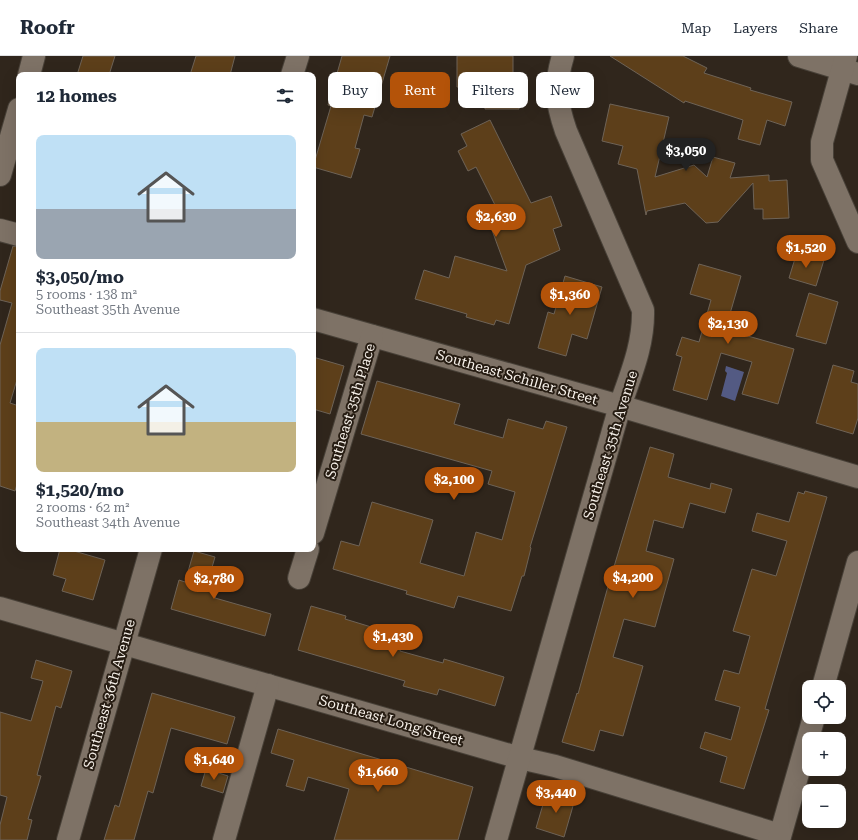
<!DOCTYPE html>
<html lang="en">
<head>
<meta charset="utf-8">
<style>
  body { margin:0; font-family:"Roboto Serif",serif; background:#f2f2f3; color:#1f2937; height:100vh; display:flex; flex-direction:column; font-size:15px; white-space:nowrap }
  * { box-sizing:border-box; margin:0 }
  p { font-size:13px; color:#747a83 }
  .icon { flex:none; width:22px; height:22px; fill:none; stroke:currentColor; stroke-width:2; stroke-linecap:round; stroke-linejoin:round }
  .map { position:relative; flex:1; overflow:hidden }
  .details { position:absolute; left:16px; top:16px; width:300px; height:480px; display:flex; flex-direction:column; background:#fff; border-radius:8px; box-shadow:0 4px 16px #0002 }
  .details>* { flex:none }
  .hud { position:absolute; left:328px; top:16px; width:380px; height:36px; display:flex; gap:8px }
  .controls { position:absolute; left:802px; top:624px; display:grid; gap:8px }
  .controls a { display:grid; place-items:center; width:44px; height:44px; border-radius:8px; background:#fff; box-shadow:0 4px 16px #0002; font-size:20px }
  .price { position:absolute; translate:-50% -34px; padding:0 9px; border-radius:14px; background:#b45309; color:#fff; font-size:13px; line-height:26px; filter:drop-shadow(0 1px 2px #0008) }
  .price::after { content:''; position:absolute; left:50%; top:24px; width:12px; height:9px; margin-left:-6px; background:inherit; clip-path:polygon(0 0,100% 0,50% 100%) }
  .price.active { background:#222; color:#fff }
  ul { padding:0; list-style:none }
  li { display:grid; align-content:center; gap:8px; height:212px; padding:0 20px }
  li+li { border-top:1px solid #e0e1e3 }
  li span { display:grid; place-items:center; height:124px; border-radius:8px; color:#555 }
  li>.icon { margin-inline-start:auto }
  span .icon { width:72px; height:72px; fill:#fffc; stroke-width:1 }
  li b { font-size:17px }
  h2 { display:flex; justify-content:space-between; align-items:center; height:48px; padding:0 20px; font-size:17px }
  .tag { padding:0 14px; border-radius:8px; background:#fff; box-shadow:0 4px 16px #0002; font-size:14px; line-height:36px }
  .tag.active { background:#b45309; color:#fff }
  header { display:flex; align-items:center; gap:24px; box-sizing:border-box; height:56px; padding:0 20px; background:#fff; border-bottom:1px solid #e0e1e3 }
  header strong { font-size:19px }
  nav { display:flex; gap:22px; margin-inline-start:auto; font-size:14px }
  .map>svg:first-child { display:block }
</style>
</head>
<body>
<header>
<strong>Roofr</strong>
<nav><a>Map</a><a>Layers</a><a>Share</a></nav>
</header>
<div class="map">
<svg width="858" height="784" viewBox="0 0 858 784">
  <rect width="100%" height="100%" fill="#30261c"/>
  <polygon fill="#535a83" points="726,310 744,316 735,345 721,340 727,317 725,315"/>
  <g fill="#5d3f1a" stroke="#6e6357">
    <polygon points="83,0 115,0 109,19 77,19"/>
    <polygon points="196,0 235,0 230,19 190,19"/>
    <polygon points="342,0 390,0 372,61 364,59 355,92 360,93 351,122 313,111 331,50 328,49"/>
    <polygon points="457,0 513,0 513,28 519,28 519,53 485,53 485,31 457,31"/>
    <polygon points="610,0 683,0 707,12 704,17 751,32 750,34 792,46 785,70 767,64 760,89 738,83 743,64 685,45 684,47"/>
    <polygon points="610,48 669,61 655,121 694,109 707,121 713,101 735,107 730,122 769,119 769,125 787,124 789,162 763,163 763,153 754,153 753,127 718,166 706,167 685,147 647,155 646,159 637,113 618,108 623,90 602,85"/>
    <polygon points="490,64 531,147 551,140 562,170 553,173 560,194 526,209 509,268 496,264 494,269 466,261 467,258 415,243 424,214 449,222 455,200 507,215 489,166 501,161 476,111 468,115 458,95 467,90 461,78"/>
    <polygon points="13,190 19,191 19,317 10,347 19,350 19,422 15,435 0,430 0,289 12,247 0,244 0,235"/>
    <polygon points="797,196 824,204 816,230 789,222"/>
    <polygon points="699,208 741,220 727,268 732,270 730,275 794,293 778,348 742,338 752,306 721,297 707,344 673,334 682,301 676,299 682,281 699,286 711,244 690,238"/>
    <polygon points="565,220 602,231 587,283 572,278 566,300 538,292 548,256 554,258"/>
    <polygon points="809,237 838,246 826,288 796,280"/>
    <polygon points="313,301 344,310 330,358 313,353"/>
    <polygon points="833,309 854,315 851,326 858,328 858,362 853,378 816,367"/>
    <polygon points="377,325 460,348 454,368 503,382 508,363 543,373 546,365 567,371 530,491 531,492 524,520 522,520 511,555 458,540 454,552 406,538 407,535 333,513 341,485 359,490 372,446 433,464 420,507 464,520 476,476 502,484 515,436 488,428 492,415 361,378"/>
    <polygon points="650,391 674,398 668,421 710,433 711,427 732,433 725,457 690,447 683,472 654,464 646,495 674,503 655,571 624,563 613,601 643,610 623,680 600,674 594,695 562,686 577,637 578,638 607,534"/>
    <polygon points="805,435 827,441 765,653 769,654 744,733 720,726 727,701 700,692 705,676 731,684 740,651 715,644 724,614 739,618 750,580 733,575 752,513 776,520 787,485 752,475 757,457 789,466 798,436 804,438"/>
    <polygon points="60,493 67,493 105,504 93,544 62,535 66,523 53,519"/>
    <polygon points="194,495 215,501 206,532 217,535 215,542 271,558 265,580 171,553 179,524 185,526"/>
    <polygon points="311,550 346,560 345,563 404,581 400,595 443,607 444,603 504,621 495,650 439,633 437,639 403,630 405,625 298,594"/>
    <polygon points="36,604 72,615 61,652 56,650 37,719 41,720 28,763 32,764 27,784 0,784 0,769 7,741 0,739 0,656 31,665 43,625 31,622"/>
    <polygon points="152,637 235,661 227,688 171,672 153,737 148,735 134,784 104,784 115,749 119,751"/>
    <polygon points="278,673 473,731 458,784 334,784 349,733 308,721 304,735 286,730 294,704 271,697"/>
    <polygon points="206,713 228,720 223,737 201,730"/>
    <polygon points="547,735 575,743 564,781 536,772"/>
  </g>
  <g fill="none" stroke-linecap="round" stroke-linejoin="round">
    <g stroke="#484138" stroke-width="24">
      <g id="minor">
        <polyline points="799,0 858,18"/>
        <polyline points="846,0 822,86 822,104 858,186"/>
        <polyline points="29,19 34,0"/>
        <polyline points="292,19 298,0"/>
        <polyline points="0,119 19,53"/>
        <polyline points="0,174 19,179"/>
        <polyline points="313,263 620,350 858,421"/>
        <polyline points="313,477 372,280"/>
        <polyline points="299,522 308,493"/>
        <polyline points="0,552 520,702 555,710 780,779"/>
        <polyline points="823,631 858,506"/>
        <polyline points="68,784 151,493"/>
        <polyline points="224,784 268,629"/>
        <path d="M496 784 620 350C631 318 644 288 643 254L566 75C556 46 554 30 563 0"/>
        <polyline points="779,784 814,661"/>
      </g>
    </g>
    <use href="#minor" stroke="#7e7266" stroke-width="22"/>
  </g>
  <g text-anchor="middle" stroke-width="4" stroke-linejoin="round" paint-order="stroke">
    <g font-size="14" fill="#f8f2eb" stroke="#261c12">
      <text transform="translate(517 321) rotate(16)" y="5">Southeast Schiller Street</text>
      <text transform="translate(350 355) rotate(-73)" y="5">Southeast 35th Place</text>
      <text transform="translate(610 389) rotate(-73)" y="5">Southeast 35th Avenue</text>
      <text transform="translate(109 638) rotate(-74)" y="5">Southeast 36th Avenue</text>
      <text transform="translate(391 664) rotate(16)" y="5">Southeast Long Street</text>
    </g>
  </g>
</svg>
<div class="controls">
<a><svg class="icon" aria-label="locate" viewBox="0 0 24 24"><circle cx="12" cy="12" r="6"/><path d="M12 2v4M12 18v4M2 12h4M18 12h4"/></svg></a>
<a>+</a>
<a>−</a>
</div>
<b class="price active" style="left:686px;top:116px">$3,050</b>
<b class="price" style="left:496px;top:182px">$2,630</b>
<b class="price" style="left:806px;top:213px">$1,520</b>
<b class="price" style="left:570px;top:260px">$1,360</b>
<b class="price" style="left:728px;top:289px">$2,130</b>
<b class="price" style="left:454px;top:445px">$2,100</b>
<b class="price" style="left:633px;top:543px">$4,200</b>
<b class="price" style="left:214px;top:544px">$2,780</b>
<b class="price" style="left:393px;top:602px">$1,430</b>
<b class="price" style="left:214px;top:725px">$1,640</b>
<b class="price" style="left:378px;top:737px">$1,660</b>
<b class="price" style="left:556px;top:758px">$3,440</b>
<div class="hud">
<a class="tag">Buy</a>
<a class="tag active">Rent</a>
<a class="tag">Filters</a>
<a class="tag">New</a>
</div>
<section class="details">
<h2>12 homes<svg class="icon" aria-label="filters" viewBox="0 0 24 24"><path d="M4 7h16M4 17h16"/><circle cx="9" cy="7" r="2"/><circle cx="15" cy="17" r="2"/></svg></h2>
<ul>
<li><span style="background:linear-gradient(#bfe0f5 60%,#9aa5b1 0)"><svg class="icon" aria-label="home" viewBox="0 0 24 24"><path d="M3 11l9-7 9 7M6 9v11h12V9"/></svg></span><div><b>$3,050/mo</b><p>5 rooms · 138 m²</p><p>Southeast 35th Avenue</p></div></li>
<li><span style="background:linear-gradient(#bfe0f5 60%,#c2b280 0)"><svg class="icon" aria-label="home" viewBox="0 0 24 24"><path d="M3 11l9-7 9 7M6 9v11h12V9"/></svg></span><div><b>$1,520/mo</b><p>2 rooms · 62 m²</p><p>Southeast 34th Avenue</p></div></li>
</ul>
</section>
</div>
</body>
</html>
